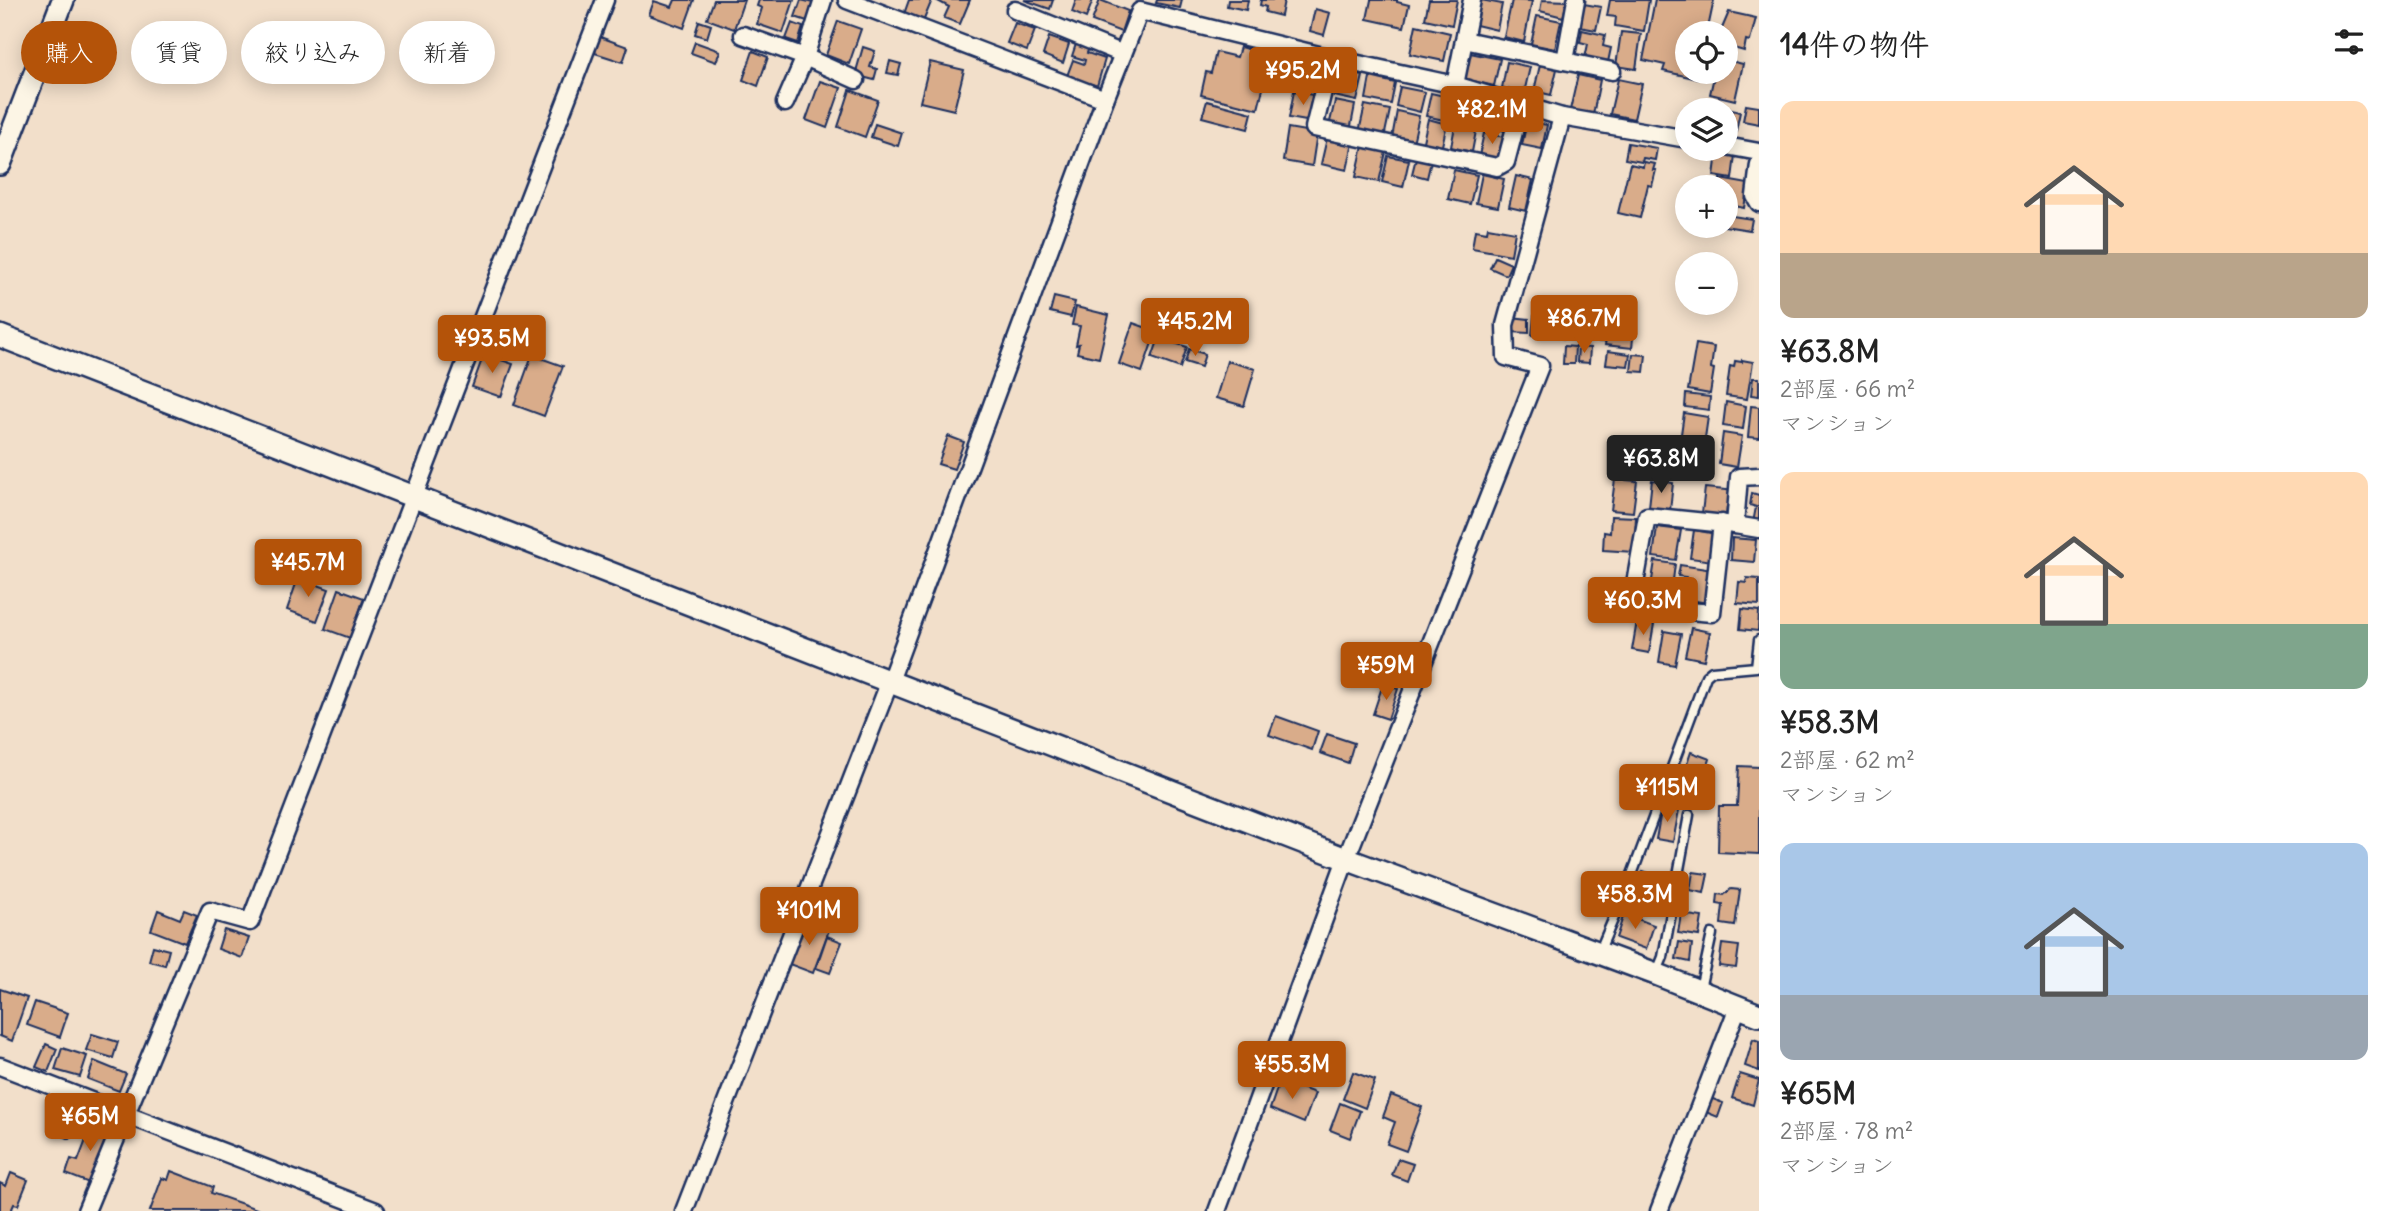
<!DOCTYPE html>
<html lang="ja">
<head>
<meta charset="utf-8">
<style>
  body { margin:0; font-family:Delius,"Klee One",sans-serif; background:#f2f2f2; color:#222; height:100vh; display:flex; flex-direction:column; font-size:26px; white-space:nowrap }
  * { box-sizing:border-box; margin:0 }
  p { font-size:23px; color:#767676 }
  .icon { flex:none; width:38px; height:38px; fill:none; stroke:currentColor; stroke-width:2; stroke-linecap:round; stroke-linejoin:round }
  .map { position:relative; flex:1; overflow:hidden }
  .drawer { display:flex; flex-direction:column; background:#fff; width:630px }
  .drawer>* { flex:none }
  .hud { position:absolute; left:21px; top:21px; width:665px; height:63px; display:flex; gap:14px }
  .tools { position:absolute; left:1675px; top:21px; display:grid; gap:14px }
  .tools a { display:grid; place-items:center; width:63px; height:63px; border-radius:50%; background:#fff; box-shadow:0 4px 18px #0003; font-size:35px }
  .price { position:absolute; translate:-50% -60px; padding:0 16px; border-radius:7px; background:#b45309; color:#fff; font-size:23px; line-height:46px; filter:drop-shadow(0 2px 4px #0008) }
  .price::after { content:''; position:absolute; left:50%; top:42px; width:21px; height:16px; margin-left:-10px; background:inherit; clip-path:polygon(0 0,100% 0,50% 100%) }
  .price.selected { background:#222; color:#fff }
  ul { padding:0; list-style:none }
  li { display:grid; align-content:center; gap:14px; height:371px; padding:0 21px }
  li span { display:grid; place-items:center; height:217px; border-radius:14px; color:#555 }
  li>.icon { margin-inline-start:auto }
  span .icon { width:126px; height:126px; fill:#fffc; stroke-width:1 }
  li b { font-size:30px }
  h2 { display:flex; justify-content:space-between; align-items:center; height:84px; padding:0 21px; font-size:30px }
  .pill { padding:0 24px; border-radius:32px; background:#fff; box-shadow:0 4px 18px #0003; font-size:24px; line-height:63px }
  .pill.selected { background:#b45309; color:#fff }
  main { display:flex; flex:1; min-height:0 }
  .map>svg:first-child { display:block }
</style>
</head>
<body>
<main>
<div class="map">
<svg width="1759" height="1211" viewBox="0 0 1759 1211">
  <rect width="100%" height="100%" fill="#f2dfca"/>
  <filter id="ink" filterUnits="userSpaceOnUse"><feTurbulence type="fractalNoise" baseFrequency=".0143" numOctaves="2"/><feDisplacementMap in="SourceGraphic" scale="14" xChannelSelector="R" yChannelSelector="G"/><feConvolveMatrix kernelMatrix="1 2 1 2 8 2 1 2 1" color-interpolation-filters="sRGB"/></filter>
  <g filter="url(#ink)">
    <g fill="#d9ac8a" stroke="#1b2f5e" stroke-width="2">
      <polygon points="675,0 694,0 684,28 649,15 654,1 672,7"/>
      <polygon points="714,0 744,0 734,29 707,19"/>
      <polygon points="759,0 794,0 783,33 757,24 762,8 757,6"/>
      <polygon points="801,0 813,3 807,21 795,17"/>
      <polygon points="909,0 932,0 923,22 904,14"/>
      <polygon points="936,0 970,0 960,24 944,18 949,7"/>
      <polygon points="1024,0 1053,0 1050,9"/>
      <polygon points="1076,0 1093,0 1086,18 1072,12"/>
      <polygon points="1100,0 1128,11 1121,32 1092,21"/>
      <polygon points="1157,0 1182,0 1180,8 1156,3"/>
      <polygon points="1228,0 1248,0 1246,10 1227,6"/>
      <polygon points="1261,0 1284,0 1281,16 1265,12 1266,7 1260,5"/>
      <polygon points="1371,0 1397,0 1397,2 1409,5 1404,27 1367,19"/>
      <polygon points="1429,0 1457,0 1452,25 1425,19"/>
      <polygon points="1481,0 1502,4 1497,30 1476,25"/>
      <polygon points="1512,0 1532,1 1524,42 1504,37"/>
      <polygon points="1542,0 1567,1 1563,17 1540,11"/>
      <polygon points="1610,0 1649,0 1644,31 1615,26 1616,17 1607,16"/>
      <polygon points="1655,0 1714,0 1707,33 1687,33 1687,72 1699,72 1698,79 1663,71 1665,65 1643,60"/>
      <polygon points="1584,4 1601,7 1596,30 1580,27"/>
      <polygon points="1315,9 1330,13 1324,35 1310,31"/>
      <polygon points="1729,12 1756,18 1750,41 1746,40 1744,51 1726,46 1726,33 1720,33"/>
      <polygon points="1537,16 1561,21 1555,49 1531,44"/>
      <polygon points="699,21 711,25 707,38 695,34"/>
      <polygon points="838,21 861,29 849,64 826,55"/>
      <polygon points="792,23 803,27 798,43 786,39"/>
      <polygon points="1015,23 1035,30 1027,51 1007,43"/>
      <polygon points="1416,25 1450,33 1444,61 1410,54"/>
      <polygon points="1582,30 1605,35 1603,46 1611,48 1608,62 1585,58 1588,44 1580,42"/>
      <polygon points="1621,32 1641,34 1636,69 1616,66"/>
      <polygon points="600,37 628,47 623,62 595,53"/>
      <polygon points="1049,37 1069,44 1063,63 1043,55"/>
      <polygon points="695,42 720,51 716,62 691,53"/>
      <polygon points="1076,44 1089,48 1087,53 1105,59 1097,86 1067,76 1073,60 1084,64 1085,60 1072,56"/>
      <polygon points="863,47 875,51 870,67 877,69 874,80 855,75"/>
      <polygon points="1240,47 1263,53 1262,58 1270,60 1258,109 1201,95 1206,72 1211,73 1216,52 1237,57"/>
      <polygon points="753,51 768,57 758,86 743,80"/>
      <polygon points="1470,53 1500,59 1494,86 1465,79"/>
      <polygon points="1726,60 1743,64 1735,100 1710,94 1715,72 1726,72"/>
      <polygon points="890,61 901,64 898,75 887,73"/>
      <polygon points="930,62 964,70 954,110 920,102"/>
      <polygon points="1292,62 1321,68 1316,91 1287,85"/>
      <polygon points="1507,62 1530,67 1524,93 1502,88"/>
      <polygon points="1540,65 1557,69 1551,95 1534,91"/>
      <polygon points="1340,71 1363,76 1357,101 1334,96"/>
      <polygon points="1578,75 1600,80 1593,115 1570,110"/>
      <polygon points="1370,77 1395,83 1391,104 1366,99"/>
      <polygon points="1618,79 1642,84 1634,119 1610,114"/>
      <polygon points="820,81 841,88 827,128 806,120"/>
      <polygon points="1400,87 1425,92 1420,112 1396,106"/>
      <polygon points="850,90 878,100 865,137 838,127"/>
      <polygon points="1294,91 1317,96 1312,122 1289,118"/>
      <polygon points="1431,93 1453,98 1448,121 1426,116"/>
      <polygon points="1463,99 1481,103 1477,124 1458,120"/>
      <polygon points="1207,101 1252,113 1248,129 1202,117"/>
      <polygon points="1335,101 1355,105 1350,131 1329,126"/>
      <polygon points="1491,102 1512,107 1507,131 1485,127"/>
      <polygon points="1703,103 1740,112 1734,140 1726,138 1726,110 1701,110"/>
      <polygon points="1365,105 1390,110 1384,138 1359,132"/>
      <polygon points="1746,105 1759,107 1759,124 1743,121"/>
      <polygon points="1397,111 1419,116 1413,143 1392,138"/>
      <polygon points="1428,119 1447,124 1441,150 1422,146"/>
      <polygon points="1527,121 1547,125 1542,149 1522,145"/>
      <polygon points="875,124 902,133 898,146 871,137"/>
      <polygon points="1455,126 1476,131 1472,152 1451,147"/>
      <polygon points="1288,128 1317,133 1312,166 1283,161"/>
      <polygon points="1484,133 1504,137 1499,160 1479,156"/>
      <polygon points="1327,138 1353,143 1347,170 1321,164"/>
      <polygon points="1628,143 1657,148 1655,160 1643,158 1642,162 1625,159"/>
      <polygon points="1363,146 1386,152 1379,182 1356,177"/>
      <polygon points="1717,153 1735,155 1732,179 1714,176"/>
      <polygon points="1388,156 1409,160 1403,187 1382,182"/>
      <polygon points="1416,158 1431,161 1427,178 1412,174"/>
      <polygon points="1644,162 1655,164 1653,170 1656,170 1652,186 1648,185 1640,218 1618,213 1630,164 1643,167"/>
      <polygon points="1454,170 1477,175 1470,204 1448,199"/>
      <polygon points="1482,174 1504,179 1498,207 1476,203"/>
      <polygon points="1516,176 1533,180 1526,211 1509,207"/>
      <polygon points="1720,179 1748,184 1744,208 1726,204 1726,187 1718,187"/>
      <polygon points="1726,215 1752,219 1750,230 1724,226"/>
      <polygon points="1488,227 1515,232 1511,255 1472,248 1475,230 1487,232"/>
      <polygon points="1495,257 1511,264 1506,275 1490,268"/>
      <polygon points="1054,297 1075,302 1071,317 1050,312"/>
      <polygon points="1076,307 1109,315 1099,358 1077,353 1079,344 1076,345 1080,326 1072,325"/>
      <polygon points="1534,316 1558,319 1558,326 1553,325 1552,337 1532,335"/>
      <polygon points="1511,317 1529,319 1529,333 1510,332"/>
      <polygon points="1562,318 1592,322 1590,342 1560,338"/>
      <polygon points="1133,323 1156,331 1142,372 1119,364"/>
      <polygon points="1594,324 1605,325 1604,342 1592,341"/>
      <polygon points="1608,326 1634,329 1632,348 1605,345"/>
      <polygon points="1159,338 1187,347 1180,368 1152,358"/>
      <polygon points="1696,344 1714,347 1711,368 1714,369 1710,394 1688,390"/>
      <polygon points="1564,346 1575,347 1574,364 1563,364"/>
      <polygon points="1578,347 1590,348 1589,363 1577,362"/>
      <polygon points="1189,349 1205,354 1201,367 1185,362"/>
      <polygon points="1608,351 1630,354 1628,366 1606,364"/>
      <polygon points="484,354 513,364 501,397 472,387"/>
      <polygon points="1633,354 1646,355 1644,372 1631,371"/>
      <polygon points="532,355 563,366 544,416 514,405"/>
      <polygon points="1742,360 1753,362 1747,399 1726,396 1730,366 1734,367 1735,361 1742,362"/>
      <polygon points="1227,361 1255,369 1244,406 1216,398"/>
      <polygon points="1753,378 1759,378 1759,396 1751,395"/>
      <polygon points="1686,394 1710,397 1709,410 1685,407"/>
      <polygon points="1726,402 1746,406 1743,429 1723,426"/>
      <polygon points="1751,406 1759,407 1759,438 1748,437"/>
      <polygon points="1684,413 1708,417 1704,445 1680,441"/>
      <polygon points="1723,433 1742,436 1737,467 1719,464"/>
      <polygon points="948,436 964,442 954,469 938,464"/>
      <polygon points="1679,443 1703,446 1700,473 1676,470"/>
      <polygon points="1615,479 1637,481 1633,512 1611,510"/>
      <polygon points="1652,480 1673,483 1670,510 1649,507"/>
      <polygon points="1705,488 1736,491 1734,506 1727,506 1726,516 1702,513"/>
      <polygon points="1752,493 1759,495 1759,524 1753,523 1756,507 1750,505"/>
      <polygon points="1611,516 1636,517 1634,552 1603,550 1604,532 1610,533"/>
      <polygon points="1657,527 1681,530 1676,560 1653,557"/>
      <polygon points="1694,530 1716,534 1712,561 1690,558"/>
      <polygon points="1732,538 1756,540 1754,562 1731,560"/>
      <polygon points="1655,561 1675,564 1671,596 1650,593"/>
      <polygon points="1680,565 1713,570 1708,603 1683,599 1686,577 1678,576"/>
      <polygon points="298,578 329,589 317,621 287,610"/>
      <polygon points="1747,578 1759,579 1759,605 1737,603 1739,582 1746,583"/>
      <polygon points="339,589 364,598 350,638 325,629"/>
      <polygon points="1742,609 1759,611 1758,631 1740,629"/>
      <polygon points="1637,621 1654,624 1649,653 1632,650"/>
      <polygon points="1691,628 1710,632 1704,660 1685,656"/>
      <polygon points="1664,631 1681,634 1675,665 1659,662"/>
      <polygon points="1383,684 1398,689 1388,719 1373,714"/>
      <polygon points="1276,716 1318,731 1312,750 1269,735"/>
      <polygon points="1327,734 1354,743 1348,763 1320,753"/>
      <polygon points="1691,752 1710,759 1697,796 1687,792 1689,785 1681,782"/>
      <polygon points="1739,766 1759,767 1759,854 1718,852 1719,806 1737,806"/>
      <polygon points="1662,806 1679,810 1673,842 1656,839"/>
      <polygon points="1643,871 1668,880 1665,891 1657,888 1650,909 1633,902"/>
      <polygon points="1693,872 1708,874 1704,893 1690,890"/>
      <polygon points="1731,889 1740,890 1735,926 1721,924 1723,905 1717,904 1718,894 1724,895"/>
      <polygon points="158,910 180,919 184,910 197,915 185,943 151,930"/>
      <polygon points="1624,914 1654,925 1646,949 1616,938"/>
      <polygon points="1681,914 1702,917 1699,936 1678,933"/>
      <polygon points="805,920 829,930 813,973 789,964"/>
      <polygon points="224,930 249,938 242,958 218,949"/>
      <polygon points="827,936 842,942 830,973 816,968"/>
      <polygon points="1679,942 1692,944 1690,962 1676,959"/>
      <polygon points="1722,944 1739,946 1736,968 1719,966"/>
      <polygon points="153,946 169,950 165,965 149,961"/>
      <polygon points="0,989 27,998 12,1041 0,1036"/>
      <polygon points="35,1002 68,1013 60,1037 27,1025"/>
      <polygon points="92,1034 118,1042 113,1058 86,1050"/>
      <polygon points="1753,1039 1759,1041 1759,1071 1745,1066"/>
      <polygon points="46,1044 57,1049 48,1072 36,1067"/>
      <polygon points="62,1048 87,1056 80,1077 55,1070"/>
      <polygon points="94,1061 126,1074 119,1091 88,1079"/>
      <polygon points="1353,1072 1375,1080 1365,1108 1343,1099"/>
      <polygon points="1740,1074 1759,1080 1753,1105 1732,1098"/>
      <polygon points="1280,1080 1315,1093 1304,1123 1270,1109"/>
      <polygon points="1391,1095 1422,1107 1406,1151 1387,1144 1395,1122 1383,1117"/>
      <polygon points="1708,1097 1723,1103 1718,1117 1703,1111"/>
      <polygon points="1340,1103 1360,1111 1350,1138 1330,1130"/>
      <polygon points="56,1112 77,1120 70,1139 49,1130"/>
      <polygon points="94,1119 111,1126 89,1183 66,1174 71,1159 78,1161"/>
      <polygon points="1398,1159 1413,1164 1407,1181 1392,1175"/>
      <polygon points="171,1171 213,1187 211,1193 257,1209 256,1211 150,1211 162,1178 168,1180"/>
      <polygon points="11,1173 28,1180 18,1205 14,1204 11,1211 0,1211 0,1183 6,1186"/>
    </g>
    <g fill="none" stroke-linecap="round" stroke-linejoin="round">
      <g stroke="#1b2f5e" stroke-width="13">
        <g id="service">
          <polyline points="1600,950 1630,880 1706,676 1712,671 1756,667 1759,640"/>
          <polyline points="1656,974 1663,957 1689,815"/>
          <polyline points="1700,989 1712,934"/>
        </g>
      </g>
      <g stroke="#1b2f5e" stroke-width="21">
        <g id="minor">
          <polyline points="847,0 1105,99"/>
          <polyline points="1015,10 1123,54"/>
          <polyline points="743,35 805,57 856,80"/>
          <polyline points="1464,40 1612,71"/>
          <polyline points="1331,58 1314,128 1497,167 1506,162 1521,105"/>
          <polyline points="1565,61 1576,0"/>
          <polyline points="1455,85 1472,0"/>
          <polyline points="785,103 805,57 823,0"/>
          <polyline points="1726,146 1759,152"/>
          <polyline points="1759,164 1755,196 1759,203"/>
          <polyline points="1759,476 1739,477 1735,525 1759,529"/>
          <polyline points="1722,523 1712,613 1631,606 1647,516 1735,525"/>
          <polyline points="0,1066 376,1211"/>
          <polyline points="86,1211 210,911 250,922 605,0"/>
          <polyline points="684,1211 890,681 1105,99 1140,11 1331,58 1455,85 1562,117 1687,139"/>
          <polyline points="1217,1211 1346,859 1540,366 1506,357 1505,325 1562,117"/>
          <polyline points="1659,1211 1738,1007"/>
        </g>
      </g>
      <g stroke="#1b2f5e" stroke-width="26">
        <g id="tertiary">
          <polyline points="0,164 63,0"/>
          <polyline points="0,336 1346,859 1656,974 1759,1015"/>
        </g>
      </g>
      <use href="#service" stroke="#fcf5e5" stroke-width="8"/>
      <use href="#minor" stroke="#fcf5e5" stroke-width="16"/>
      <use href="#tertiary" stroke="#fcf5e5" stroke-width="21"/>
    </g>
  </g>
</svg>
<div class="tools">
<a><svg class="icon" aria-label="locate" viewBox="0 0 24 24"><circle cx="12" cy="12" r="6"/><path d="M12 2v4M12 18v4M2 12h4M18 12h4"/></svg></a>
<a><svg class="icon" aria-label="layers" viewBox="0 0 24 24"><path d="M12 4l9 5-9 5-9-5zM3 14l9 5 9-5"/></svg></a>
<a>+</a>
<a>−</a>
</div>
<b class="price" style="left:1303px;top:107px">¥95.2M</b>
<b class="price" style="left:1492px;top:146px">¥82.1M</b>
<b class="price" style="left:1584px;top:355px">¥86.7M</b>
<b class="price" style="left:1195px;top:358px">¥45.2M</b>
<b class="price" style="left:492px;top:375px">¥93.5M</b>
<b class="price selected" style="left:1661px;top:495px">¥63.8M</b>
<b class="price" style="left:308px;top:599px">¥45.7M</b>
<b class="price" style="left:1643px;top:637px">¥60.3M</b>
<b class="price" style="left:1386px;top:702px">¥59M</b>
<b class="price" style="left:1667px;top:824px">¥115M</b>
<b class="price" style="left:1635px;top:931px">¥58.3M</b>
<b class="price" style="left:809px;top:947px">¥101M</b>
<b class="price" style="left:1292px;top:1101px">¥55.3M</b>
<b class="price" style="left:90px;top:1153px">¥65M</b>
<div class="hud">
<a class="pill selected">購入</a>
<a class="pill">賃貸</a>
<a class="pill">絞り込み</a>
<a class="pill">新着</a>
</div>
</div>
<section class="drawer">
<h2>14件の物件<svg class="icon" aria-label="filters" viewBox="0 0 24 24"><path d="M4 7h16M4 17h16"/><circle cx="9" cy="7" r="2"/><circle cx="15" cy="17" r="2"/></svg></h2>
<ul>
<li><span style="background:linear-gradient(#ffd9b3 70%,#b9a48a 0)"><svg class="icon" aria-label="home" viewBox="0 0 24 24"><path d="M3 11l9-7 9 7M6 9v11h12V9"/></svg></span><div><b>¥63.8M</b><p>2部屋 · 66 m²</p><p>マンション</p></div></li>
<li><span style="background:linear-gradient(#ffd9b3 70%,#7fa58c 0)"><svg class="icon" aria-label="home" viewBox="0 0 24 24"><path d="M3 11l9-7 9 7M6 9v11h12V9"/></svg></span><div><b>¥58.3M</b><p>2部屋 · 62 m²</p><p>マンション</p></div></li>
<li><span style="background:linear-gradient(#a9c7e8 70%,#9aa5b1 0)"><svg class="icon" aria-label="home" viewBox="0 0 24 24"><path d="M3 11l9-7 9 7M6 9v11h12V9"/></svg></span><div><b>¥65M</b><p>2部屋 · 78 m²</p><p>マンション</p></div></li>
</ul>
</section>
</main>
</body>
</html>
